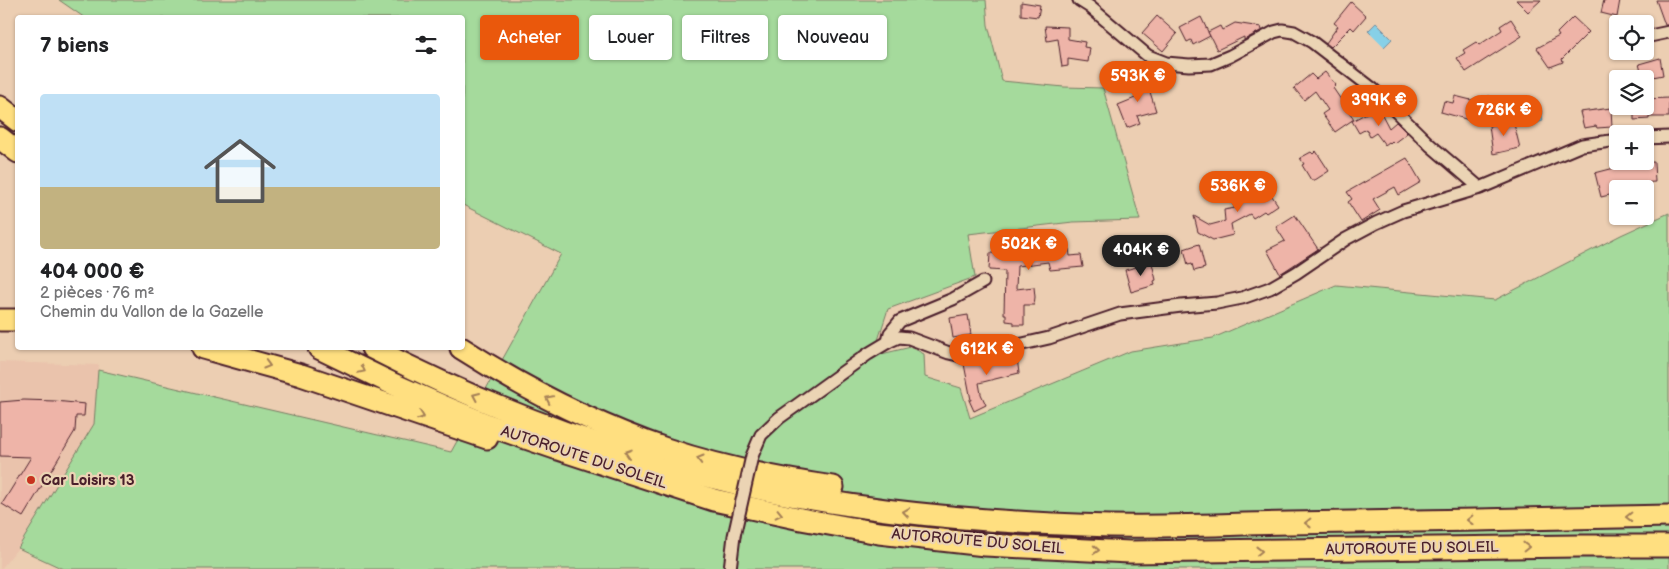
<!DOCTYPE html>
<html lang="fr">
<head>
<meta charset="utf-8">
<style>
  body { margin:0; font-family:"Balsamiq Sans",sans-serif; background:#f2f2f2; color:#202124; height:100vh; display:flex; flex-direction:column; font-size:19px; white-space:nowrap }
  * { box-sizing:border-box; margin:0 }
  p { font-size:16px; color:#757577 }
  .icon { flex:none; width:28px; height:28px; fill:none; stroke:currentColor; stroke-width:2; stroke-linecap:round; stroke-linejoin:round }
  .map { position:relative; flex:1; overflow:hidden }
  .panel { position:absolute; left:15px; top:15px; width:450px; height:335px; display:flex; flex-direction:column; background:#fff; border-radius:5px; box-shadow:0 1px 4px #0004 }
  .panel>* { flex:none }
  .top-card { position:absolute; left:480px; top:15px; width:475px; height:45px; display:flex; gap:10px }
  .buttons { position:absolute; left:1609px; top:15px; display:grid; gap:10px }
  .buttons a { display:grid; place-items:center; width:45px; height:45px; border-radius:5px; background:#fff; box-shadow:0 1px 4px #0004; font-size:25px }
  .price { position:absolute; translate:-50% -42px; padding:0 11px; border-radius:18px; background:#ea580c; color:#fff; font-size:16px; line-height:32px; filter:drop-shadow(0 1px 2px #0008) }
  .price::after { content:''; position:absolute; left:50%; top:30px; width:15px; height:11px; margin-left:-8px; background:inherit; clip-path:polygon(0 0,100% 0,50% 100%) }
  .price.current { background:#222; color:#fff }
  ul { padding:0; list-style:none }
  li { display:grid; align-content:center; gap:10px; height:265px; padding:0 25px }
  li+li { border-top:1px solid #e0e0e0 }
  li span { display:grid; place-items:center; height:155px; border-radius:5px; color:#555 }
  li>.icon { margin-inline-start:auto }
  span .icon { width:90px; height:90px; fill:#fffc; stroke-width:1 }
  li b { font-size:21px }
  h2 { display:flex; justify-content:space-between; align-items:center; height:60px; padding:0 25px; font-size:21px }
  .tag { padding:0 18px; border-radius:5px; background:#fff; box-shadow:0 1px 4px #0004; font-size:18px; line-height:45px }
  .tag.current { background:#ea580c; color:#fff }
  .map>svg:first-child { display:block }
</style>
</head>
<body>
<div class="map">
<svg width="1669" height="569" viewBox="0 0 1669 569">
  <rect width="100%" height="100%" fill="#ecceb2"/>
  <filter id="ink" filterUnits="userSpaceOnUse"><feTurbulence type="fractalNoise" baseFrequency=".02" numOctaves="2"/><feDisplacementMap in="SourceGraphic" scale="10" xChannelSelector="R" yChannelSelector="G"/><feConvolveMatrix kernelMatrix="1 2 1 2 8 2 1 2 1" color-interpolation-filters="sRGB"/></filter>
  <g filter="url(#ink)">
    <polygon fill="#eac3ac" points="0,362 99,365 94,424 18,548 1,569 0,569"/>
    <polygon fill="#a5da9c" stroke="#787c64" points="59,0 986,0 988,25 1002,81 1064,87 1103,88 1140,220 1073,222 968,234 975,277 888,309 873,356 911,347 924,354 925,377 961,388 970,418 1131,351 1213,338 1336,285 1495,300 1621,235 1669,213 1669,569 63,569 18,548 94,424 98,370 451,452 561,254 463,205 462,18 85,18"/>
    <g fill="#87d0e7" stroke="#6f899c">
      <polygon points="1376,23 1392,39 1384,47 1368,31"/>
      <polygon points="1541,110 1543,121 1524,126 1521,115"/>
    </g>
    <g fill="#eeb4a8" stroke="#4a1f2b">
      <polygon points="1516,0 1541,0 1528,12"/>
      <polygon points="1604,0 1620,0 1617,17 1601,13"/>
      <polygon points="1656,0 1669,0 1669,25 1665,25"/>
      <polygon points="1021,2 1040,5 1038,17 1021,15"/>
      <polygon points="1351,2 1366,16 1354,30 1351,27 1331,47 1326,43 1338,26 1334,23"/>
      <polygon points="1157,16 1177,34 1163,51 1142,33"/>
      <polygon points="1201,17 1210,36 1193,45 1191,40 1187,42 1180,28"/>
      <polygon points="1573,17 1589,32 1562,59 1563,62 1550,67 1537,48 1559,36 1557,33"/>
      <polygon points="1511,19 1522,36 1466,72 1457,58 1465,53 1463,50 1476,42 1479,45 1502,30 1500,26"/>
      <polygon points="1235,23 1261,27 1262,30 1244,40 1244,37 1217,50 1208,32 1220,26 1222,30"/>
      <polygon points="1045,26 1068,27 1068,39 1085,42 1084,47 1090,48 1088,62 1068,59 1068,66 1062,67 1058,39 1047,41"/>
      <polygon points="1660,58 1663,75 1643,79 1639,64"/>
      <polygon points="1325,72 1336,85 1333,88 1354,119 1335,132 1322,114 1328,110 1315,91 1304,100 1294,88 1311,74 1316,79"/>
      <polygon points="1144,73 1156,111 1137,116 1140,123 1127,128 1118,105 1140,96 1134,77"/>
      <polygon points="1455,96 1471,100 1490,96 1495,114 1469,120 1441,112 1444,101 1453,103"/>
      <polygon points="1669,98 1669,117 1649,117 1649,119 1634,120 1634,106 1645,106 1645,99"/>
      <polygon points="1378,107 1389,128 1396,122 1407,133 1394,143 1392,141 1390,143 1389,142 1385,145 1376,133 1370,137 1366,129 1359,133 1352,121"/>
      <polygon points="1611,108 1612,127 1597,128 1596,126 1584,128 1580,112"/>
      <polygon points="1513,120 1520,148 1493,154 1489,126"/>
      <polygon points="1316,151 1329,171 1315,180 1311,180 1302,165 1304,164 1300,158 1311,152 1313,154"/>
      <polygon points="1407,158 1421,182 1399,195 1395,187 1373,199 1380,210 1361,222 1348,202 1352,199 1347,192"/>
      <polygon points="1654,162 1655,182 1624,184 1624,189 1618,189 1618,193 1601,197 1595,173 1622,166 1634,165 1634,163"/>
      <polygon points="1266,187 1278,205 1266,213 1264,211 1253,218 1250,214 1231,224 1233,235 1213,240 1198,232 1194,216 1210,225 1225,221 1224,210 1235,208 1230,198 1246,188 1251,197"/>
      <polygon points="1295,215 1318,249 1280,274 1267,250 1285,241 1276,227"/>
      <polygon points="1044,237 1045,243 1068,240 1070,256 1081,255 1083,267 1050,270 1048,262 1017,266 1016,289 1034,287 1035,297 1034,305 1024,305 1024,325 1014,325 1014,322 1006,321 1006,314 1004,314 1005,271 989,270 990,253 1012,254 1012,244 1014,244 1014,242"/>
      <polygon points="1199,244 1205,268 1194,271 1192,264 1188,265 1184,249"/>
      <polygon points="1152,263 1156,280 1154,281 1155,285 1131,292 1125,270"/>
      <polygon points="968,315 971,335 953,338 950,318"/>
      <polygon points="1002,357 1002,360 1017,358 1019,373 979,383 981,394 986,405 974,411 969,400 971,400 964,364"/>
      <polygon points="24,400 55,401 85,404 84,416 76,416 75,431 23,517 2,504 31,457 0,456 0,402"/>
    </g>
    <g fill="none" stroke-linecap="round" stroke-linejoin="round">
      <g stroke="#4a1f2b" stroke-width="15">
        <g id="minor">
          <polyline points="1079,0 1090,7 1148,56 1166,63 1189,65 1211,64 1230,56 1274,32 1282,30 1294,32 1312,42 1373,89 1430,145 1480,188"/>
          <polyline points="1645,37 1669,32"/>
          <polyline points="1645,138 1669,137"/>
          <polyline points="888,342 890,333 900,321 953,299 983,282"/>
          <polyline points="752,456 761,435 779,418 868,354 888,342 899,337 909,338 949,353 966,357 1049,338 1120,314 1181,306 1217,303 1242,298 1270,288 1296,273 1346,239 1376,223 1403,211 1480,188 1582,145 1618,140"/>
          <polyline points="730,569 734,536"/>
        </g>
      </g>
      <g stroke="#4a1f2b" stroke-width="25">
        <g id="motorway">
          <polyline points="0,107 18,121"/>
          <polyline points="0,138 18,152"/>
          <polyline points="0,320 18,320"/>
          <polyline points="203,348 301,375 487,438"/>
          <polyline points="319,348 391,383 443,406 488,425 555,448 714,500 801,519 879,533 985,545 1130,552 1579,546 1669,546"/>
          <path d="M372 348C496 412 629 461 766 490 878 514 995 523 1110 526 1170 527 1230 524 1289 523 1416 521 1542 519 1669 516"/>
          <path d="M461 348C525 389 593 424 666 449 717 466 779 479 833 487"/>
        </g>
      </g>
      <use href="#minor" stroke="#ebd4b4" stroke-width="11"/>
      <use href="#motorway" stroke="#ffdf80" stroke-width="21"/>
      <g stroke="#4a1f2b" stroke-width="15" stroke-linecap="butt">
        <polyline id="minor-bridge" points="734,536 752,456"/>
      </g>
      <use href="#minor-bridge" stroke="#ebd4b4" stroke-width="11"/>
    </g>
    <defs><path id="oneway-chevron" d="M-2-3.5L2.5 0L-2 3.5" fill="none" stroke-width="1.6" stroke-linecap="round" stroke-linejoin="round" transform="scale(1.25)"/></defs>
    <g stroke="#a47f56">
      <use href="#oneway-chevron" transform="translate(267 365) rotate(16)"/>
      <use href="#oneway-chevron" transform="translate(362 370) rotate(26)"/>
      <use href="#oneway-chevron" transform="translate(476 396) rotate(-156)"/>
      <use href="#oneway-chevron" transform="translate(549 399) rotate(-154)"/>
      <use href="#oneway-chevron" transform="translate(421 416) rotate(19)"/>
      <use href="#oneway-chevron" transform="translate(628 453) rotate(-162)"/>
      <use href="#oneway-chevron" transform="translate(700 459) rotate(-164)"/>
      <use href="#oneway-chevron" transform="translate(906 512) rotate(-172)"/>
      <use href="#oneway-chevron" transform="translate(779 514) rotate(13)"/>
      <use href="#oneway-chevron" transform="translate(1629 517) rotate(179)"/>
      <use href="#oneway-chevron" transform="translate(1470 520) rotate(179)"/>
      <use href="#oneway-chevron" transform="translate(1308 523) rotate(179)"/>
      <use href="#oneway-chevron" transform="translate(1526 547) rotate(-1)"/>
      <use href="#oneway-chevron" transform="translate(1096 550) rotate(3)"/>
      <use href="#oneway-chevron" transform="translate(1259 551) rotate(-1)"/>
    </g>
  </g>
  <circle fill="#c8321e" stroke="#ebd4b4" stroke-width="2" cx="31" cy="480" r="5"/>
  <g text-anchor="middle" stroke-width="4.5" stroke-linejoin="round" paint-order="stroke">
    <g font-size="15" fill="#4a1f2b" stroke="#ebd4b4">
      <text transform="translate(584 457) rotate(18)" y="5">AUTOROUTE DU SOLEIL</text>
      <text transform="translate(978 541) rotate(5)" y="5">AUTOROUTE DU SOLEIL</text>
      <text transform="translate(1412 548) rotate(-1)" y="5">AUTOROUTE DU SOLEIL</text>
    </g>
    <g font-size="15" font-weight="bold" fill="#4a1f2b" stroke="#ebd4b4" text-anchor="start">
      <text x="41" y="485">Car Loisirs 13</text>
    </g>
  </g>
</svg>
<div class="buttons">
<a><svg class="icon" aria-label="locate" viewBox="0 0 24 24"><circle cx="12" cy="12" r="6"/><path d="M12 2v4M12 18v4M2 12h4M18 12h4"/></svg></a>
<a><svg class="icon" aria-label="layers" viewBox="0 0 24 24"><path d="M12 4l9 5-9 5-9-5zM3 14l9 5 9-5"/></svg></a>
<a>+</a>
<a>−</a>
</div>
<b class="price" style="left:1138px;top:103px">593K €</b>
<b class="price" style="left:1379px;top:127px">399K €</b>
<b class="price" style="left:1504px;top:137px">726K €</b>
<b class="price" style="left:1238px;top:213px">536K €</b>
<b class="price" style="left:1029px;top:271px">502K €</b>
<b class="price current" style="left:1141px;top:277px">404K €</b>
<b class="price" style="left:987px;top:376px">612K €</b>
<div class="top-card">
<a class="tag current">Acheter</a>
<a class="tag">Louer</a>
<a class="tag">Filtres</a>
<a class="tag">Nouveau</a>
</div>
<section class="panel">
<h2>7 biens<svg class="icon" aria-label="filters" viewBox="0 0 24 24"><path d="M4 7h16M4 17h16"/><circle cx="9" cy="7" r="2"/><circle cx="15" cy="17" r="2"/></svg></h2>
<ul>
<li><span style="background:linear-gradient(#bfe0f5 60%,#c2b280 0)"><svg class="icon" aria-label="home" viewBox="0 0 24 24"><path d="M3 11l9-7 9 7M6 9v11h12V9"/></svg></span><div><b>404 000 €</b><p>2 pièces · 76 m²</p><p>Chemin du Vallon de la Gazelle</p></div></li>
</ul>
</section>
</div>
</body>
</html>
